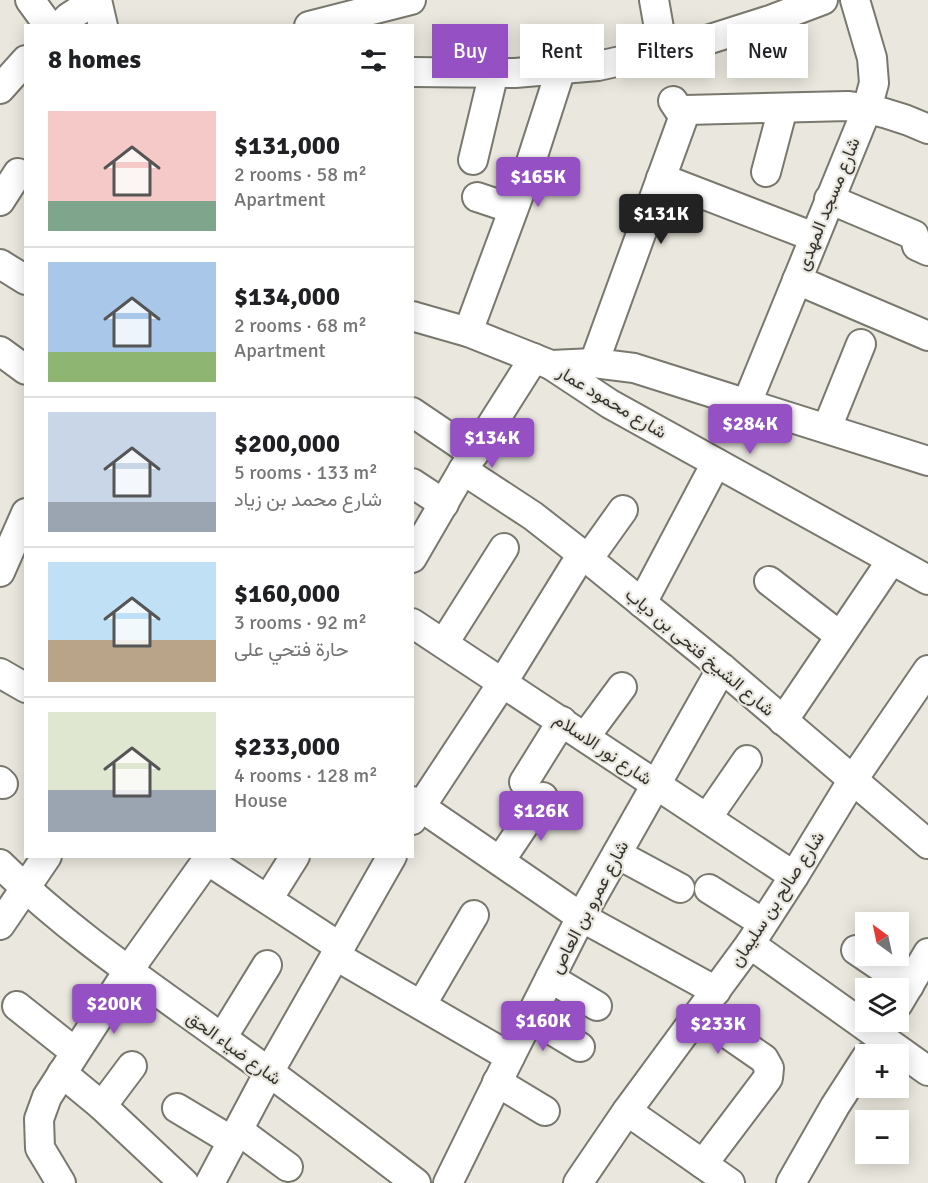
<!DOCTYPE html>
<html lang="en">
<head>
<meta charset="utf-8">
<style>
  body { margin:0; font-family:Signika,Vazirmatn,sans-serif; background:#f2f2f2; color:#202124; height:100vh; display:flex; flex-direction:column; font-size:22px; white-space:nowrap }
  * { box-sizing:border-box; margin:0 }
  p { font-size:20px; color:#757577 }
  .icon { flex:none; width:33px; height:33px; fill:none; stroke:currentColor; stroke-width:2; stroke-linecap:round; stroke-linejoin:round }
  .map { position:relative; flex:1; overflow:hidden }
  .details { position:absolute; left:24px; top:24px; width:390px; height:834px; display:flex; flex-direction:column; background:#fff; border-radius:0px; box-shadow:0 3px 15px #0003 }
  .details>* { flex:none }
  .top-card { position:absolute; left:432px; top:24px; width:405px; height:54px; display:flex; gap:12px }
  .needle { width:39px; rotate:327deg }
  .tools { position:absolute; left:855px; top:912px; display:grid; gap:12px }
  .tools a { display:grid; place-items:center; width:54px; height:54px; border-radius:0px; background:#fff; box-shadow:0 3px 15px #0003; font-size:30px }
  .price { position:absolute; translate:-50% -51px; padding:0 14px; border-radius:6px; background:#9550c4; color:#fff; font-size:20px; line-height:39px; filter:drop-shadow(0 2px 3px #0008) }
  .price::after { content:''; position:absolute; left:50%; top:36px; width:18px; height:14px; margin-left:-9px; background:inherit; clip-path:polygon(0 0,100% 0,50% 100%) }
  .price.on { background:#222; color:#fff }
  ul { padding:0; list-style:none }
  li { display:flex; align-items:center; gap:18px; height:150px; padding:0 24px }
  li+li { border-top:2px solid #e0e0e0 }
  li span { display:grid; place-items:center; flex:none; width:168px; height:120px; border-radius:0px; color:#555 }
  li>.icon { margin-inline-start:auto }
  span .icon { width:72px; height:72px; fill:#fffc; stroke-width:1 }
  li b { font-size:26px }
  h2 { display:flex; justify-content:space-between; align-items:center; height:72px; padding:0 24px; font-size:26px }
  .chip { padding:0 21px; border-radius:0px; background:#fff; box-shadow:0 3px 15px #0003; font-size:21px; line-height:54px }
  .chip.on { background:#9550c4; color:#fff }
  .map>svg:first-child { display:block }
</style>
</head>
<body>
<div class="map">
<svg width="928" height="1183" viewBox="0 0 928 1183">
  <rect width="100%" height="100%" fill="#eae8de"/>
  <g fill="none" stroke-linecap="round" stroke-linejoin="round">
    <g stroke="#79786e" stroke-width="32">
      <g id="minor">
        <polyline points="30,0 49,26"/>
        <polyline points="97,0 103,26"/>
        <polyline points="654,0 663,51"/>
        <polyline points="60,26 69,17 96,0"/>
        <polyline points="309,26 411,0"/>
        <polyline points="412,72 515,73 598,66 688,46 770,20 823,0"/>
        <polyline points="0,89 26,60"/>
        <path d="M673 101 679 110H686L848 106C876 109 902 117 928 129"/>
        <polyline points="473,160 494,72"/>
        <polyline points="766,172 783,108"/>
        <polyline points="661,178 814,237"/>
        <polyline points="477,197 513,209"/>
        <polyline points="829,199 914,235 917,246 928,251"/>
        <polyline points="0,201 18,173"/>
        <polyline points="0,264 26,280"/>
        <polyline points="797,280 928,336"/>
        <polyline points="412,316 468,332 551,365 610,404 928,580"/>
        <polyline points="468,332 530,165 561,69"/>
        <polyline points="0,351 26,370"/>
        <polyline points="594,363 686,110"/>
        <polyline points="551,365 594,363 634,368 928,461"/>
        <polyline points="747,403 867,109 874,83 872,58 855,0"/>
        <polyline points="412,412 474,454"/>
        <polyline points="827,428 861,344"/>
        <polyline points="463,470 533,516 588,559 722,668 928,844"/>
        <polyline points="412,483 444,504"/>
        <polyline points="412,558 463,470 534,358"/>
        <polyline points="588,559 623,510"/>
        <polyline points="0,572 26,513"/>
        <polyline points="769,581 840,636"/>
        <polyline points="642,603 716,463"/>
        <polyline points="412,623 794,876"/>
        <polyline points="444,643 504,548"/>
        <polyline points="0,673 26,688"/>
        <polyline points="783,721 891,561"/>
        <polyline points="585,737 622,687"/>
        <polyline points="0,781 3,784"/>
        <polyline points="524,782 562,721"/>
        <polyline points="412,801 581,917 716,991"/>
        <polyline points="707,818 747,760"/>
        <polyline points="412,820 503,682 582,554"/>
        <polyline points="617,854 680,888"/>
        <polyline points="207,860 340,947"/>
        <polyline points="500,861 543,797"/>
        <path d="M0 864C67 930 146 983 222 1038 288 1085 352 1134 416 1183"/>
        <polyline points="709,889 763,923"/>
        <polyline points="268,899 295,856"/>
        <polyline points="0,925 47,856"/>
        <polyline points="750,944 928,1071"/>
        <polyline points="856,950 909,986"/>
        <polyline points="336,956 510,1057"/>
        <polyline points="550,978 597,1006"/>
        <polyline points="422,1004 474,915"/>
        <polyline points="898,1004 928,953"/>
        <polyline points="17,1006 75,1052"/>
        <polyline points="699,1014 764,1059 769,1068 768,1078 703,1164"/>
        <polyline points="530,1017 580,1047"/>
        <polyline points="222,1038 267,965"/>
        <polyline points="62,1073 102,1106 184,1183"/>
        <polyline points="497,1082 545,1111"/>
        <polyline points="102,1106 132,1066"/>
        <polyline points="177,1108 232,1141"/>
        <polyline points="627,1111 730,1183"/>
        <polyline points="238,1130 288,1167"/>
        <polyline points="61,1183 40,1148 39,1119 47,1097 128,971 210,856"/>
        <polyline points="210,1183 269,1072 392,856"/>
        <polyline points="448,1183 510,1057 581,917 722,668"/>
        <polyline points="578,1183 627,1111 750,944 794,876 852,781 928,670"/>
        <polyline points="791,1183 835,1106 866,1058"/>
      </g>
    </g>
    <use href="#minor" stroke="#fff" stroke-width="28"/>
  </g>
  <g text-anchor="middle" stroke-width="4.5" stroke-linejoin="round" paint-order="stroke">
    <g font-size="18" fill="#363531" stroke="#eae8de">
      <text transform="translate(828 204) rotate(-68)" y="6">شارع مسجد المهدى</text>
      <text transform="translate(612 402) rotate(31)" y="6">شارع محمود عمار</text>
      <text transform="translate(700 652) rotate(40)" y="6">شارع الشيخ فتحى بن دياب</text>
      <text transform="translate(603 749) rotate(34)" y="6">شارع نور الاسلام</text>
      <text transform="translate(777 899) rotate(-57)" y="6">شارع صالح بن سليمان</text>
      <text transform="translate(589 907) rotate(-62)" y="6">شارع عمرو بن العاص</text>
      <text transform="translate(234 1048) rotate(36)" y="6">شارع ضياء الحق</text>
    </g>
  </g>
</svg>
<div class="tools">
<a><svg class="needle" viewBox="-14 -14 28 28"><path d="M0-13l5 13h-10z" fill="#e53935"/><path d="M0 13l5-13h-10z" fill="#757577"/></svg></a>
<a><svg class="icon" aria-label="layers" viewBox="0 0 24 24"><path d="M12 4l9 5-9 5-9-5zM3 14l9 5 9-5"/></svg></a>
<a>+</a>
<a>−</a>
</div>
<b class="price" style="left:538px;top:208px">$165K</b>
<b class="price on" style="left:661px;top:245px">$131K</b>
<b class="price" style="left:750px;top:455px">$284K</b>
<b class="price" style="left:492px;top:469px">$134K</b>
<b class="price" style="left:541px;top:842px">$126K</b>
<b class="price" style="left:114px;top:1035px">$200K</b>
<b class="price" style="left:543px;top:1052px">$160K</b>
<b class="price" style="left:718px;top:1055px">$233K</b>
<div class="top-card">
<a class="chip on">Buy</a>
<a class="chip">Rent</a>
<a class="chip">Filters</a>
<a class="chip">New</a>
</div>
<section class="details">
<h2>8 homes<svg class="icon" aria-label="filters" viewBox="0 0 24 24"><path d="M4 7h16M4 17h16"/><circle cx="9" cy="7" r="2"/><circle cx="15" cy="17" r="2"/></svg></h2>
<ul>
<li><span style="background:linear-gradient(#f6c9c9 75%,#7fa58c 0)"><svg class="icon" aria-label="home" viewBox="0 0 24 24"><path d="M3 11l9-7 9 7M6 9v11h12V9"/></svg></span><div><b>$131,000</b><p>2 rooms · 58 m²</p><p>Apartment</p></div></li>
<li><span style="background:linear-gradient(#a9c7e8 75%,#8fb573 0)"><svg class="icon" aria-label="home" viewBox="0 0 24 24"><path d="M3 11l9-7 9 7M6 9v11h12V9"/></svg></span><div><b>$134,000</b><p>2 rooms · 68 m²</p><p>Apartment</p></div></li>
<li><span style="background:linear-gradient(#c9d6e8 75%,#9aa5b1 0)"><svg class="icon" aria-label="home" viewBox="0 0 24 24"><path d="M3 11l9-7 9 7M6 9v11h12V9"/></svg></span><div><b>$200,000</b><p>5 rooms · 133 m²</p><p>شارع محمد بن زياد</p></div></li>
<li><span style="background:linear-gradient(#bfe0f5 65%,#b9a48a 0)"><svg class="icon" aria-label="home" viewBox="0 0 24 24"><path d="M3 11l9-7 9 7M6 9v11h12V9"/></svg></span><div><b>$160,000</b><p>3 rooms · 92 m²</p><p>حارة فتحي على</p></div></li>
<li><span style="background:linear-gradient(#dfe7d0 65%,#9aa5b1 0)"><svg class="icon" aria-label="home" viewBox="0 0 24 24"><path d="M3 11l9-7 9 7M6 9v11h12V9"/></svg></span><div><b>$233,000</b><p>4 rooms · 128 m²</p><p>House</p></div></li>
</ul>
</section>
</div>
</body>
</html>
